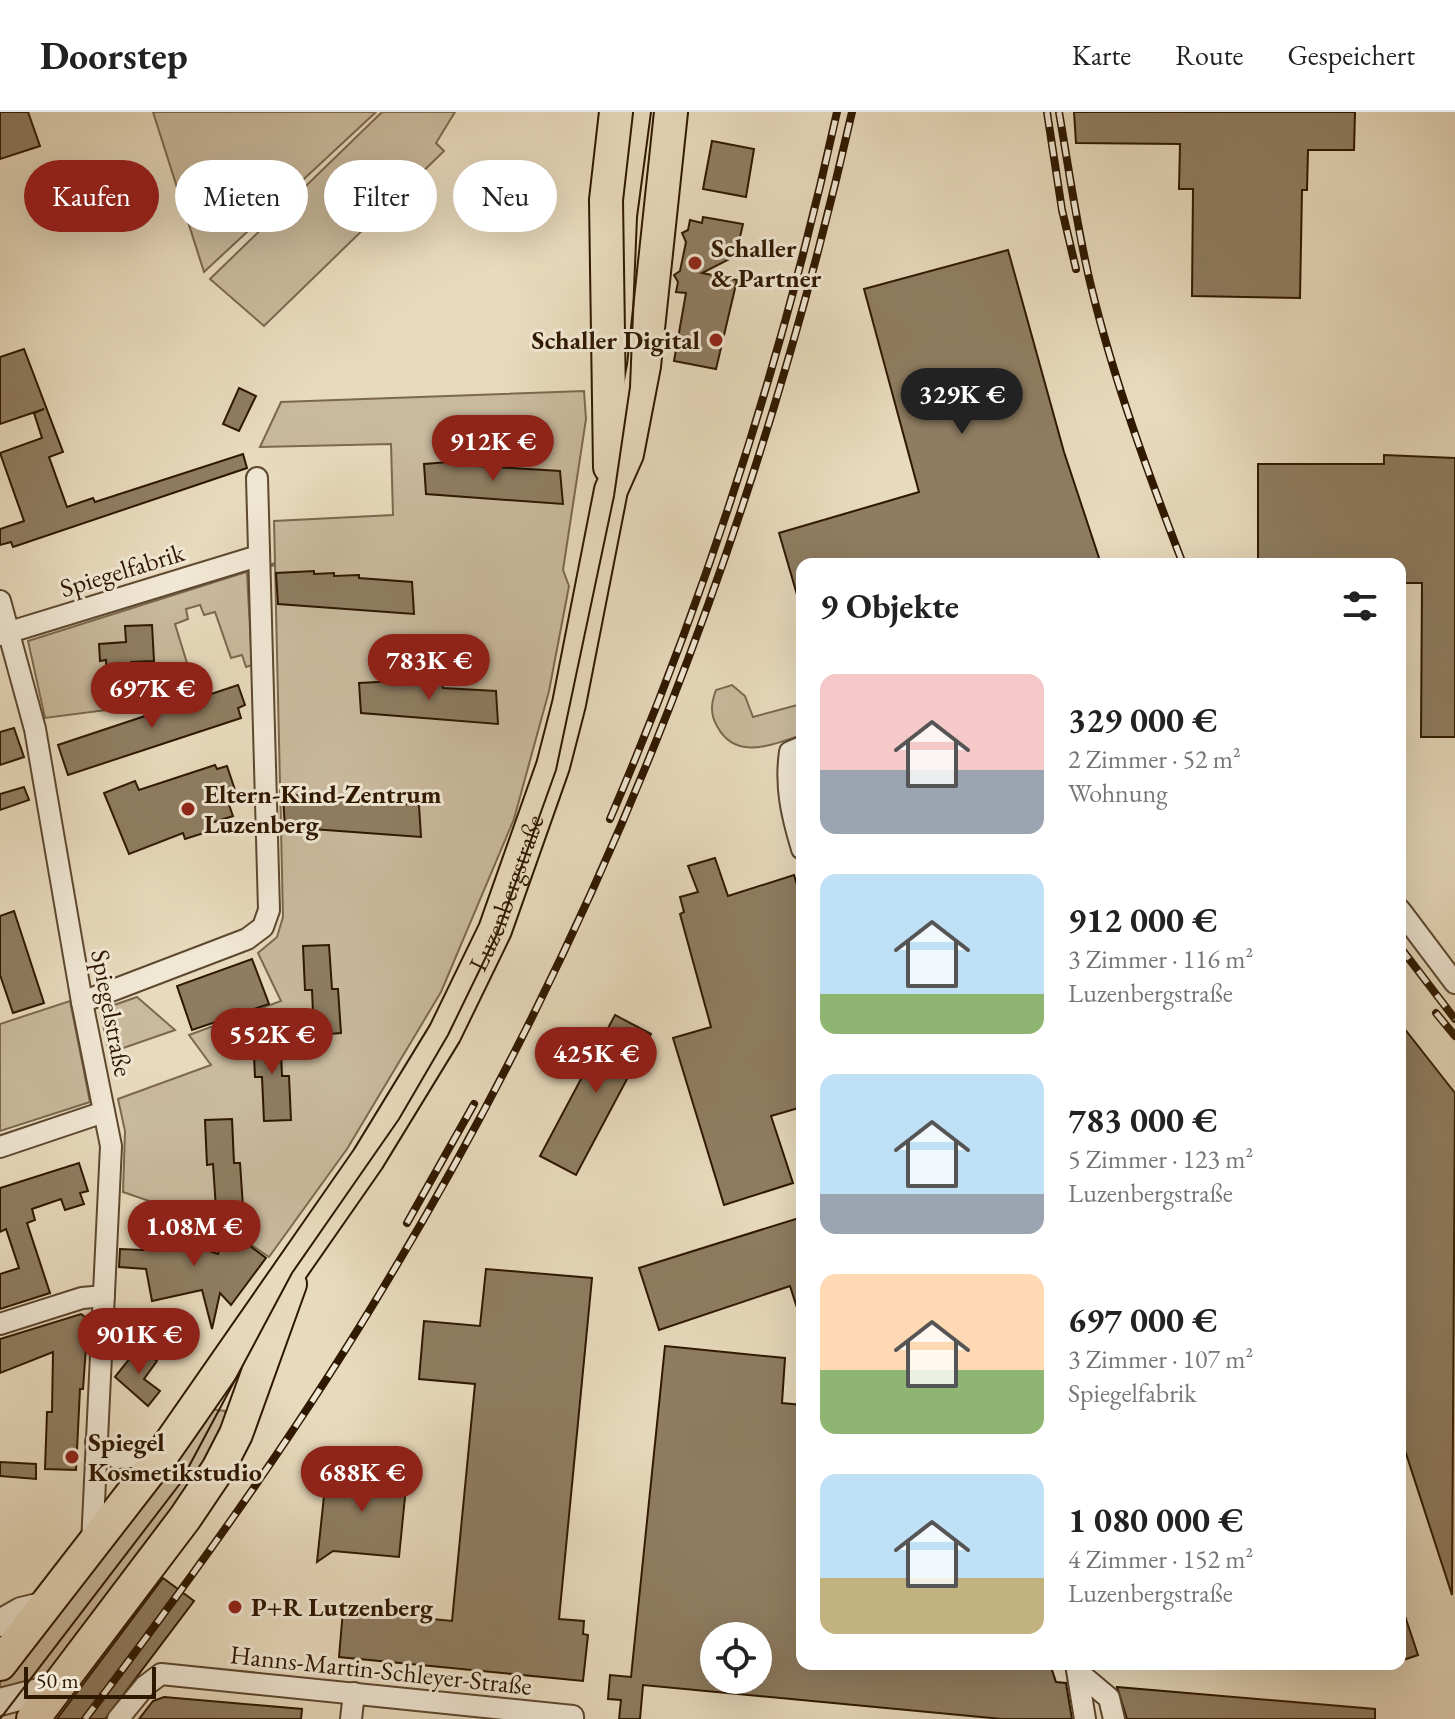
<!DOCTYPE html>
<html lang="de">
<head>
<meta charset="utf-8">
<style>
  body { margin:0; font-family:"EB Garamond",serif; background:#f2f2f2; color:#222; height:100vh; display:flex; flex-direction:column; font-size:30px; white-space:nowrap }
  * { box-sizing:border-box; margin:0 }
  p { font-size:26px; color:#767676 }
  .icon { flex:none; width:44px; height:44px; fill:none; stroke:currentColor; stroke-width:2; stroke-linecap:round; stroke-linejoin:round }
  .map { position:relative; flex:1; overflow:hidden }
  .panel { position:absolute; left:796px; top:446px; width:610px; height:1112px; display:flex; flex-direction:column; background:#fff; border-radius:16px; box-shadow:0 8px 32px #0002 }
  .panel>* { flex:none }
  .banner { position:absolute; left:24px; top:48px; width:652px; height:72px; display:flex; gap:16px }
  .controls { position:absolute; left:700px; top:1510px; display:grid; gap:16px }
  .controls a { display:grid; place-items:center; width:72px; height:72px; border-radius:50%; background:#fff; box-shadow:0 8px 32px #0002; font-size:40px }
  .scale { position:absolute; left:24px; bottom:20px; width:132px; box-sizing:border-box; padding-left:8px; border:4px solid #2f1800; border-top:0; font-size:22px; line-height:28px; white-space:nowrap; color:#2f1800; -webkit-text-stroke:6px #f0e7d4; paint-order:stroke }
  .price { position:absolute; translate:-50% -68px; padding:0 18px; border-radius:28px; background:#8f2418; color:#fff; font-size:26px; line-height:52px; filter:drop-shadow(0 2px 4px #0008) }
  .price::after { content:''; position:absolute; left:50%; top:48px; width:24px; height:18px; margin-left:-12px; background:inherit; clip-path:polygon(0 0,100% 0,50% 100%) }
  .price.on { background:#222; color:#fff }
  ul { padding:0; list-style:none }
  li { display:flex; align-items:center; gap:24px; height:200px; padding:0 24px }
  li span { display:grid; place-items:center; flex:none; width:224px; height:160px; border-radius:16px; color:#555 }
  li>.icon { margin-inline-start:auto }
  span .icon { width:96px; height:96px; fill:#fffc; stroke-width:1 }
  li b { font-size:34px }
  h2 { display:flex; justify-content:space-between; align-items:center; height:96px; padding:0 24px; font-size:34px }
  .pill { padding:0 28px; border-radius:36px; background:#fff; box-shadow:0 8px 32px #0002; font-size:28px; line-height:72px }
  .pill.on { background:#8f2418; color:#fff }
  header { display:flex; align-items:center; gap:48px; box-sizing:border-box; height:112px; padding:0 40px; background:#fff; border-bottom:2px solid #e0e0e0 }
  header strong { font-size:38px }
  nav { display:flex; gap:44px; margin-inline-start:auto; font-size:28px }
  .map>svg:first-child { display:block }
</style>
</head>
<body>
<header>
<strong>Doorstep</strong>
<nav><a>Karte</a><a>Route</a><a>Gespeichert</a></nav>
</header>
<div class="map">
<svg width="1455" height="1607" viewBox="0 0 1455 1607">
  <rect width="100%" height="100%" fill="#e8dabd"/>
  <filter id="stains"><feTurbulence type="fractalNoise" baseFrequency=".0025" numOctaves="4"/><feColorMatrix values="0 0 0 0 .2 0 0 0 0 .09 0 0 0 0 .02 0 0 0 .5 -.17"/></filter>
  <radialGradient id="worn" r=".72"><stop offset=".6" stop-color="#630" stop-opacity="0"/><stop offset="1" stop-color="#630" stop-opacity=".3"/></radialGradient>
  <g fill="#c9b99d" stroke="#7c684e" stroke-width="2">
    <polygon points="153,0 376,0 204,160"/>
    <polygon points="382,0 455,0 436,31 444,39 264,214 210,167"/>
    <polygon points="584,279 586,307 563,458 569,474 549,579 514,707 441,880 347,1037 269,1145 225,1115 123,1080 125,1019 118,987 211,953 189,923 281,889 258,841 277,825 283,805 275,453 247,461 252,553 246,555 242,543 231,546 215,500 204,503 200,493 186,497 188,507 175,512 196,580 160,591 45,606 28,529 275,451 274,409 393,403 391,332 260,335 281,290"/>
    <path d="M732 573 745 584 753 605 801 592 802 623C773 632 736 650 717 614 710 602 711 591 716 578Z"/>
    <polygon points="137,885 175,918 109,941 100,898"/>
    <polygon points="70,889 90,990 0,1019 0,912"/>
    <path d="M210 1297 225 1299C231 1335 88 1513 60 1552L37 1567 0 1577V1571Z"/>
  </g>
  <g fill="#8f7d62" stroke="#2f1800" stroke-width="2" fill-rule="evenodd">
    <polygon points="0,0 28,0 40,34 0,47"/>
    <polygon points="1074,0 1355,0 1354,38 1308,38 1307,78 1302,78 1300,186 1192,184 1193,77 1179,77 1180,32 1076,31"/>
    <polygon points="712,29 754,37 746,85 703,77"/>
    <polygon points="703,105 743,112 739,129 747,138 702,161 737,168 716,257 674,249 686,181 676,180 678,170 674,163 680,159 686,130 682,121 688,118 690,108 702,111"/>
    <polygon points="1008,138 1064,340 1101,452 802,452 802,486 798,486 779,421 919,380 864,177"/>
    <polygon points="24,237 63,340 49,345 67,395 93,386 95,390 243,342 247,356 13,435 11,430 0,433 0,417 24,409 0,341 42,326 34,301 44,297 0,312 0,245"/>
    <polygon points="239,276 256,284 239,319 223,312"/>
    <polygon points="1384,343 1455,346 1455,625 1421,625 1422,471 1400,471 1400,452 1258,452 1258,352 1384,352"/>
    <polygon points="462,349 462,353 560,359 563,392 426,382 424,352"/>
    <polygon points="314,459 314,462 334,461 334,464 359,463 359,466 412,470 414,502 278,492 276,461"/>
    <polygon points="152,513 154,549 131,550 132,565 107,569 106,548 100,549 99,532 126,530 125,514"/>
    <polygon points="397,569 397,572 442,572 443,576 496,579 498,612 361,601 359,571"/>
    <polygon points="238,573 245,593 238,596 241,606 68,663 58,633"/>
    <polygon points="14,616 24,645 0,653 0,620"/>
    <polygon points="215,653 217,657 227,654 238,687 228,690 233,704 208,712 210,719 185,727 183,721 129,742 104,681 135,669 139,678"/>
    <polygon points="24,675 29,688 0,698 0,682"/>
    <polygon points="321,682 321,685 366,686 366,689 419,693 421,725 285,715 283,684"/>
    <polygon points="715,746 728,784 794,763 802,790 802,995 771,1004 793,1071 724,1093 673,926 711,915 680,802 684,800 680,785 698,780 688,754"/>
    <polygon points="14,799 44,891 13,901 0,863 0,804"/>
    <polygon points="329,833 332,877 338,877 341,921 314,923 312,878 305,878 303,834"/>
    <polygon points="252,847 269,892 192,918 177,874"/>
    <polygon points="615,903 651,922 576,1063 540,1044"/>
    <polygon points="1400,911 1455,981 1452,1483 1400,1323"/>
    <polygon points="280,920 282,964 289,964 291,1008 264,1009 262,965 255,965 253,921"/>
    <polygon points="232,1007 234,1051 240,1051 243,1095 216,1097 213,1052 207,1053 205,1008"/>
    <polygon points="79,1051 88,1079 80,1081 84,1092 65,1098 61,1087 32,1097 35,1108 27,1111 50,1181 0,1197 0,1162 19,1156 6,1117 0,1120 0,1076"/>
    <polygon points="802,1105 802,1202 799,1202 790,1174 659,1218 639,1156"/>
    <polygon points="139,1115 218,1142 226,1116 266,1146 231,1193 220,1181 212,1217 202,1178 152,1189 146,1157 119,1155 120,1137 143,1138"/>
    <polygon points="486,1157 592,1166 559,1507 584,1509 583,1522 588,1523 583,1569 339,1545 343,1498 452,1509 475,1272 419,1267 424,1209 480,1214"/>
    <polygon points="81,1202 88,1207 83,1277 80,1277 76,1358 45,1357 47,1300 52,1300 53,1240 0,1261 0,1227"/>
    <path d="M665 1234 785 1246 782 1291 802 1293V1552H1050L1056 1570 1066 1571 1072 1607H1002L643 1573 640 1607H619L621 1588 608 1587 610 1563 631 1565ZM714 1524H758V1568H714Z"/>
    <polygon points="139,1235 157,1249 144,1267 160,1279 148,1294 115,1265"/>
    <polygon points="0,1350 36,1352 36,1367 0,1364"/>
    <polygon points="327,1356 407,1365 399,1445 333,1439 317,1450"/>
    <polygon points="163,1466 194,1489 105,1607 57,1607"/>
    <polygon points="1403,1498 1418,1543 1400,1549 1400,1499"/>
    <polygon points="1117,1575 1375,1597 1375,1607 1127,1607"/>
    <polygon points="164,1585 302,1597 301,1607 139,1607 153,1589"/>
  </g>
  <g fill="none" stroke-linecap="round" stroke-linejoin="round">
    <g stroke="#5d482f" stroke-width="24">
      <g id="minor">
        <polyline points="0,489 35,617 82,890 111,1034 92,1432"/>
        <polyline points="0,523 258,444"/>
        <path d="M802 635 790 640C785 675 792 704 802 737"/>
        <polyline points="1400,798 1455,871"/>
        <polyline points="82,890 247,827 263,815 269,798 257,366"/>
        <polyline points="0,1035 104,1000"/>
        <polyline points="0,1212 82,1186 104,1184"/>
        <polyline points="96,1330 117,1346 162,1343"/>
        <polyline points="1076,1552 1085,1607"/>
        <polyline points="1078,1560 1109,1586 1114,1607"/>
        <polyline points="118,1607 145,1574 161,1562 573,1604 573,1607"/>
        <polyline points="351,1607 354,1581"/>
      </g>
    </g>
    <g stroke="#5d482f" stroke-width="30">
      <g id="tertiary">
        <polyline points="0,1511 21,1499 46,1493"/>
        <polyline points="0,1590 58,1575"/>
      </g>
    </g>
    <g stroke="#2f1800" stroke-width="36">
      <g id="primary">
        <polyline points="610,355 606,88 616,0"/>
        <path id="s1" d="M0 1552 162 1343 368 1047 445 921 495 818 553 654 569 592 611 378 627 342 644 254 671 0"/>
        <polyline points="33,1607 185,1406 218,1357 236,1322 290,1172"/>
      </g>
    </g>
    <use href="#minor" stroke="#f0e7d4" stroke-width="20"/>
    <use href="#tertiary" stroke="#f0e7d4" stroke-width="26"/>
    <use href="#primary" stroke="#e8dabd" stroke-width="32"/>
    <polyline stroke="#2f1800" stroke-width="2" points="0,1607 179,1373 292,1161 399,1007 448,923 498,820 556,658 614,384 630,275 637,105 651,0"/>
    <g stroke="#2f1800" stroke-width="8">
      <g id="rail">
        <polyline points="1047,0 1062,98 1076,157"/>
        <path d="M1059 0C1069 58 1077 117 1091 174 1114 269 1148 361 1183 452"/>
        <path d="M610 707C708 479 784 242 837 0"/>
        <polyline points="1400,835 1455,907"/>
        <polyline points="1436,901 1455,924"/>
        <polyline points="407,1111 474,992"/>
        <path d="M85 1607C194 1463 300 1317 392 1161 607 803 760 407 852 0"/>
      </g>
    </g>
    <use href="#rail" stroke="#f0e7d4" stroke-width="5" stroke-dasharray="15" stroke-linecap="butt"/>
  </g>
  <g fill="#8f2418" stroke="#f0e7d4" stroke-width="3">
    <circle cx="695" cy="151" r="8"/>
    <circle cx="716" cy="228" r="8"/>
    <circle cx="188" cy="697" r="8"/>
    <circle cx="72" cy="1345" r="8"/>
    <circle cx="235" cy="1495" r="8"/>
  </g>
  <g text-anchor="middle" stroke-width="6" stroke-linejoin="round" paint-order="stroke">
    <g font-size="26" font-weight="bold" fill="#2f1800" stroke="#f0e7d4" text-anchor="start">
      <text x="711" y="145">Schaller<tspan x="711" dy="30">&amp; Partner</tspan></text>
      <text x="700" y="237" text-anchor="end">Schaller Digital</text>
      <text x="204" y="691">Eltern-Kind-Zentrum<tspan x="204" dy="30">Luzenberg</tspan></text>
      <text x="88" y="1339">Spiegel<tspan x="88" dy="30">Kosmetikstudio</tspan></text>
      <text x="251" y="1504">P+R Lutzenberg</text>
    </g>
    <g font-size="26" fill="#2f1800" stroke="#f0e7d4">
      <text transform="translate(122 458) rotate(-17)" y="9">Spiegelfabrik</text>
      <text dy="9" stroke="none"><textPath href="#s1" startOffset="926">Luzenbergstraße</textPath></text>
      <text transform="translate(112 901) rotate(79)" y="9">Spiegelstraße</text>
      <text transform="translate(381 1558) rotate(6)" y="9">Hanns-Martin-Schleyer-Straße</text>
    </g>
  </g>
  <rect width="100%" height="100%" filter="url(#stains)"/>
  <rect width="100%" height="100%" fill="url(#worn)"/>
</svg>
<div class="controls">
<a><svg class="icon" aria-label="locate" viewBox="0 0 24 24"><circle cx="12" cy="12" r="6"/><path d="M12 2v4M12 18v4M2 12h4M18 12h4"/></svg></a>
</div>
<div class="scale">50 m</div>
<b class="price on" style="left:962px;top:324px">329K €</b>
<b class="price" style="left:493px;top:371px">912K €</b>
<b class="price" style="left:429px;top:590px">783K €</b>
<b class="price" style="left:152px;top:618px">697K €</b>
<b class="price" style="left:272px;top:964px">552K €</b>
<b class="price" style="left:596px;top:983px">425K €</b>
<b class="price" style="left:194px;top:1156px">1.08M €</b>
<b class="price" style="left:139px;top:1264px">901K €</b>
<b class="price" style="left:362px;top:1402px">688K €</b>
<div class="banner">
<a class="pill on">Kaufen</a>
<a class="pill">Mieten</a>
<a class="pill">Filter</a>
<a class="pill">Neu</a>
</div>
<section class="panel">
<h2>9 Objekte<svg class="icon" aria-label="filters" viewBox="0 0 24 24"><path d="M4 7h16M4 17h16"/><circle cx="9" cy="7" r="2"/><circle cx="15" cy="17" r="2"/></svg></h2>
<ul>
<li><span style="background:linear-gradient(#f6c9c9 60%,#9aa5b1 0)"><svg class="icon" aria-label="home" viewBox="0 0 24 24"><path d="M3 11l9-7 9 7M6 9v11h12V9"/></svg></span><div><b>329 000 €</b><p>2 Zimmer · 52 m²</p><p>Wohnung</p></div></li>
<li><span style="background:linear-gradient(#bfe0f5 75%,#8fb573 0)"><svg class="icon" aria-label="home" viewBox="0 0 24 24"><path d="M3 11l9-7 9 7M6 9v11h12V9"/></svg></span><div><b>912 000 €</b><p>3 Zimmer · 116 m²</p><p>Luzenbergstraße</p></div></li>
<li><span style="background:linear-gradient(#bfe0f5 75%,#9aa5b1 0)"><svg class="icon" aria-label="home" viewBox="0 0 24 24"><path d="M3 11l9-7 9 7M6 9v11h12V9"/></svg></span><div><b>783 000 €</b><p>5 Zimmer · 123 m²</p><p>Luzenbergstraße</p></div></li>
<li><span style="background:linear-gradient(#ffd9b3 60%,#8fb573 0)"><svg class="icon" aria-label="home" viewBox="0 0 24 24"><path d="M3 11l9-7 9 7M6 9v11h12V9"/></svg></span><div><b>697 000 €</b><p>3 Zimmer · 107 m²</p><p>Spiegelfabrik</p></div></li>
<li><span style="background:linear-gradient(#bfe0f5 65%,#c2b280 0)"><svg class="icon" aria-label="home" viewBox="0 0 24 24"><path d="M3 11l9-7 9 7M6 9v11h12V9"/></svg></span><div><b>1 080 000 €</b><p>4 Zimmer · 152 m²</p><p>Luzenbergstraße</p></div></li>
</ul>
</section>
</div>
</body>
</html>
